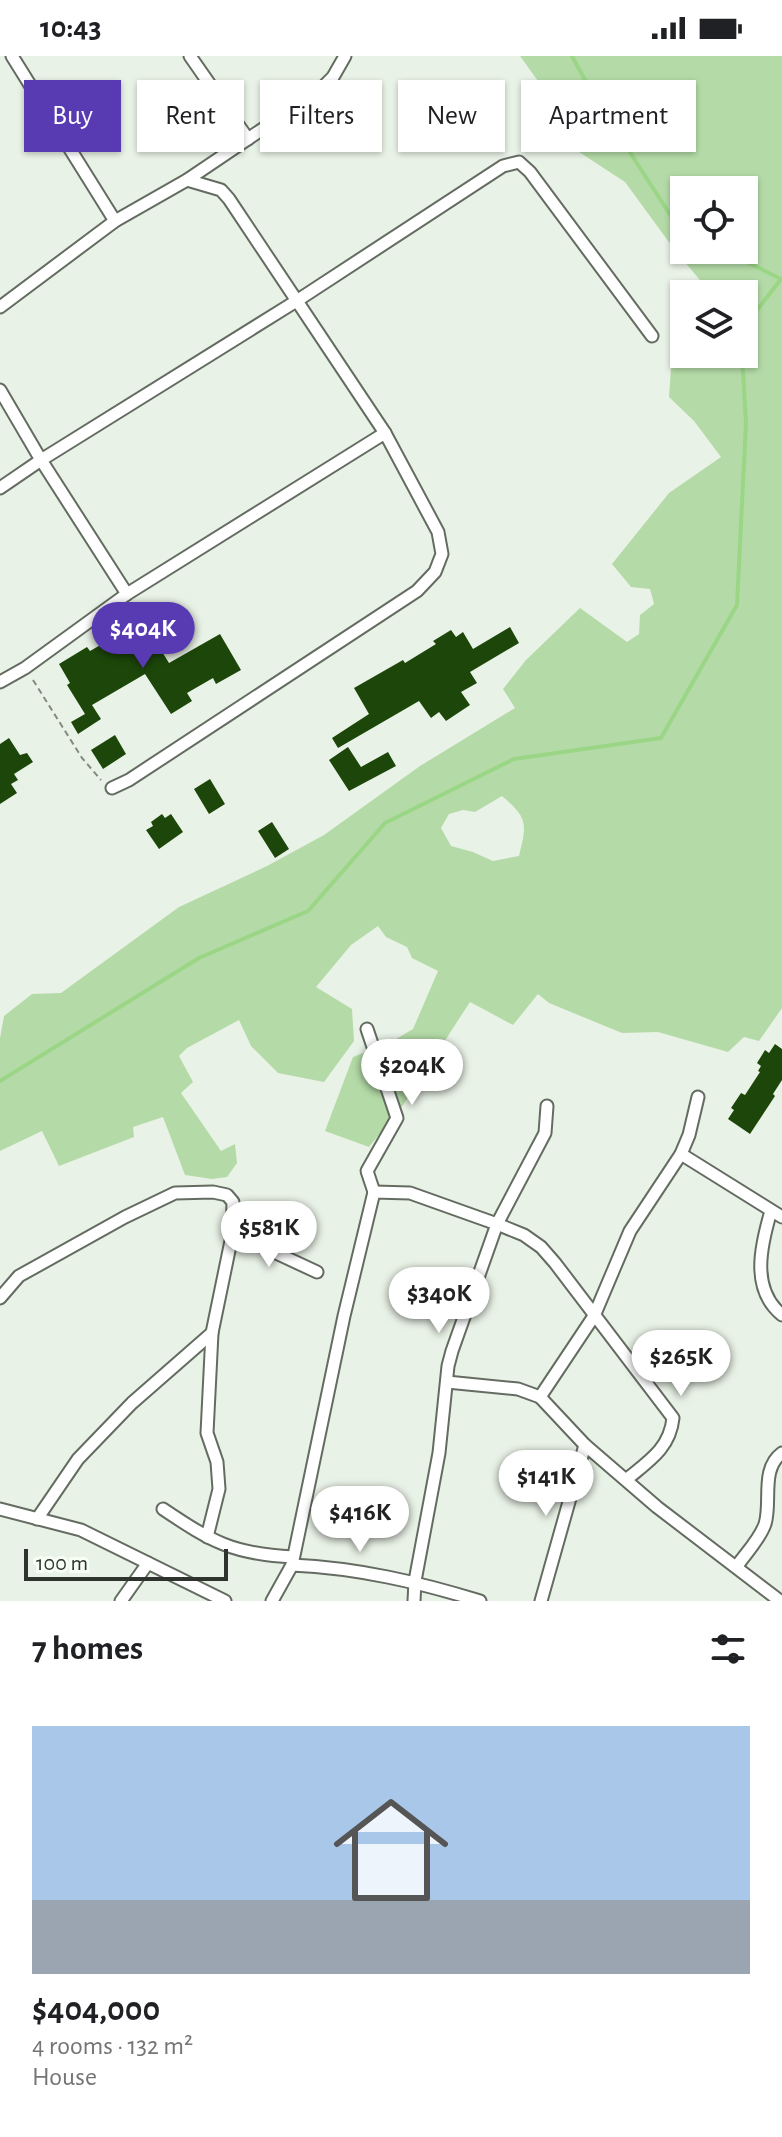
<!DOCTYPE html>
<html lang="en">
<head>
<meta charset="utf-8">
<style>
  body { margin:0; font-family:"Alegreya Sans",sans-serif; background:#f6f6f6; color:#202124; height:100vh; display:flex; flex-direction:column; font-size:30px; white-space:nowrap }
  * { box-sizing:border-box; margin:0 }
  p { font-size:26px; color:#757577 }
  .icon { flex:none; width:44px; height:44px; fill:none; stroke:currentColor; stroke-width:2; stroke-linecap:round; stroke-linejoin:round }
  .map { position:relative; height:1545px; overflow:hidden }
  .drawer { display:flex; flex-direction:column; background:#fff; flex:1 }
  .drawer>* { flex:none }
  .guide { position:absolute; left:24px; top:24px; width:734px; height:72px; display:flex; gap:16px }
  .buttons { position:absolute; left:670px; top:120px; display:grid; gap:16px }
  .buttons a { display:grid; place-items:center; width:88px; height:88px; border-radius:0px; background:#fff; box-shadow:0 2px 6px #0004; font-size:40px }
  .scale { position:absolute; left:24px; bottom:20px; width:204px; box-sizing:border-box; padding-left:8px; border:4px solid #2f332e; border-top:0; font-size:22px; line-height:28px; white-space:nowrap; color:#2f332e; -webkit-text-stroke:6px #f7fff5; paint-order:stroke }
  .price { position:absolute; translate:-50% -68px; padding:0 18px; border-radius:28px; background:#fff; color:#222; font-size:26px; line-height:52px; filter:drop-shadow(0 2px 4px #0008) }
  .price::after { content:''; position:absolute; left:50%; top:48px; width:24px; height:18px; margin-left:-12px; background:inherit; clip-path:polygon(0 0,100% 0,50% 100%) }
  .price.active { background:#583bb3; color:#fff }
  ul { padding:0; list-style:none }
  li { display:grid; align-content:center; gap:16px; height:424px; padding:0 32px }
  li span { display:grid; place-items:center; height:248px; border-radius:0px; color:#555 }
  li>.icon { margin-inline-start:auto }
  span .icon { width:144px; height:144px; fill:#fffc; stroke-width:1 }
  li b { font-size:34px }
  h2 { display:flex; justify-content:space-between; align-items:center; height:96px; padding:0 32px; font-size:34px }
  .chip { padding:0 28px; border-radius:0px; background:#fff; box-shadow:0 2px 6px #0004; font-size:28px; line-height:72px }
  .chip.active { background:#583bb3; color:#fff }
  .status { display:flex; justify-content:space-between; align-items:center; height:56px; padding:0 40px; background:#fff; direction:ltr }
  .status svg { height:22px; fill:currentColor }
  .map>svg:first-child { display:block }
</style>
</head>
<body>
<div class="status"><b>10:43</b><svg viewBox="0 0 49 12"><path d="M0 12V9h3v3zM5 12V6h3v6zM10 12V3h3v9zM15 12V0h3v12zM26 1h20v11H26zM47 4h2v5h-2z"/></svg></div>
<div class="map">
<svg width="782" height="1545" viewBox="0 0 782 1545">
  <rect width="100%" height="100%" fill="#e9f2e6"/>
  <path fill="#b4dba7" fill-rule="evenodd" d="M520 0H782V952L759 985 744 981 728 996 658 976 622 977 549 947 538 938 513 969 470 946 403 1049 369 1091 325 1075 353 1001 391 986 413 973 438 915 412 902 407 891 386 881 378 870 351 889 316 931 352 953 354 985 324 1026 278 1017 251 990 239 964 187 992 179 1000 193 1026 181 1037 221 1095 235 1088 237 1107 227 1121 212 1123 185 1119 163 1061 133 1071 134 1081 59 1110 42 1075 0 1095V982L4 960 32 938 61 937 179 851 267 810 324 779 420 710 515 652 503 633 526 604 580 552 627 586 639 578 640 559 654 548 650 533 631 531 612 508 669 437 721 401 694 365 669 341 672 297 684 285V298H744V238H703L704 229 674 193 625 126 576 94 543 32ZM684 134H744V194H684ZM502 740C528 762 527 768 519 800L493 805 473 796 451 790 441 772 449 758 463 754 475 756Z"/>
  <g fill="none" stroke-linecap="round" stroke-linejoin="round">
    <g stroke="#9ad686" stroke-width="4">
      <polyline points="572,0 593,39 678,171 684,174"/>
      <polyline points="723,194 781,223 744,271"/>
      <polyline points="0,1025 199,902 308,855 385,767 514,703 661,682 737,549 746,367 742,298"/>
    </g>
  </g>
  <g fill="#1d470a">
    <polygon points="131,564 135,570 143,565 169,607 220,578 241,614 216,628 213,622 187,637 192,645 171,658 145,618 92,649 101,663 78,678 71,666 85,658 67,629 70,627 59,608 87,591 90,595 111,583 110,581"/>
    <polygon points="510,571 519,587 470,616 477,627 461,636 470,649 446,665 439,656 431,662 419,645 338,692 332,682 369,658 354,632 403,604 405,607 436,588 433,585 451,574 456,581 463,576 473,593"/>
    <polygon points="115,679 126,698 103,713 91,694"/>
    <polygon points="9,682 20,699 27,697 33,706 14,718 18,724 11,728 17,737 0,748 0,688"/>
    <polygon points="348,691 361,711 388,696 396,710 349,735 329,704"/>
    <polygon points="210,723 225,748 209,758 194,733"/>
    <polygon points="162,758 165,762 171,758 183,776 159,793 146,774 153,770 151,766"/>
    <polygon points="272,766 289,793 275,802 258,775"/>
    <polygon points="775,988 782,993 782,1024 773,1038 775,1040 750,1078 728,1063 734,1054 731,1052 741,1037 745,1039 760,1016 758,1015 761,1010 757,1007 765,994 769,997"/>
  </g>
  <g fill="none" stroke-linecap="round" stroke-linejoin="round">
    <g stroke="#646c62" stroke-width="15">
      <g id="street">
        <polyline points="12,0 115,165"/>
        <polyline points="190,0 248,83"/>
        <polyline points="0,251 115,165 187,124 319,35 333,21 345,0"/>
        <polyline points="0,334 41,404 0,432"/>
        <polyline points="127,538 41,404 298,244 503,110 519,106 530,116 652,280"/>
        <polyline points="0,626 25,612 127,538 385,377"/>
        <polyline points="112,732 129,724 417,535 435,516 442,498 438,476 385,377 229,143 221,134 187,124"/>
        <polyline points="367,973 397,1062 367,1115 374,1136"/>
        <polyline points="698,1041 689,1079 681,1098 630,1175 594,1260 540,1341 585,1389 657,1451 780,1545"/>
        <polyline points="681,1098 782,1161"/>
        <path d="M771 1155C761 1189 750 1233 782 1259"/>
        <polyline points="232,1180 259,1189 317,1216"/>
        <polyline points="0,1242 19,1220 125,1161 175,1137 213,1136 227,1139 233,1146 232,1180 212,1277 132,1347 78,1403 37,1463"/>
        <polyline points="447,1326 518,1333 540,1341"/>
        <polyline points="0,1453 81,1474 225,1545"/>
        <path d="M163 1453C212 1486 233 1498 293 1501"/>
        <polyline points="207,1481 219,1433 217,1406 207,1377 212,1277"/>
        <path d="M292 1509 344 1260 374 1136 410 1137 497 1168 524 1179 541 1191 555 1207 673 1362C670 1392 649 1405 627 1423"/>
        <path d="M737 1510C746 1497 760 1483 765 1468 772 1446 760 1413 782 1397"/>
        <polyline points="121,1545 148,1507"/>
        <path d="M272 1545 292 1509C358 1512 418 1526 480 1545"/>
        <polyline points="414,1545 415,1525 439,1397 448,1310 452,1295 497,1168 545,1077 547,1050"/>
        <polyline points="541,1545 585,1389"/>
      </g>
    </g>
    <polyline stroke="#838a81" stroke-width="2" stroke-dasharray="6 4" stroke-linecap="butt" points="33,624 82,702 101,724"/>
    <use href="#street" stroke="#fff" stroke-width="11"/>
  </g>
</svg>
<div class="buttons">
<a><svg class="icon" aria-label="locate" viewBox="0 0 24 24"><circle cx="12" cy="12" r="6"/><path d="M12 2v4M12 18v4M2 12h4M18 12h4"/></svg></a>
<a><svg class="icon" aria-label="layers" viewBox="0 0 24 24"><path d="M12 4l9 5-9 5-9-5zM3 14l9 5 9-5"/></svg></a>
</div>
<div class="scale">100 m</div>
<b class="price active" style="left:143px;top:614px">$404K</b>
<b class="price" style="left:412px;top:1051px">$204K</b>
<b class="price" style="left:269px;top:1213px">$581K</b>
<b class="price" style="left:439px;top:1279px">$340K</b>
<b class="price" style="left:681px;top:1342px">$265K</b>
<b class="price" style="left:546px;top:1462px">$141K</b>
<b class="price" style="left:360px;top:1498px">$416K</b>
<div class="guide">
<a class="chip active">Buy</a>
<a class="chip">Rent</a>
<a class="chip">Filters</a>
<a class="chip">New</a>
<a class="chip">Apartment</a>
</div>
</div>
<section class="drawer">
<h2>7 homes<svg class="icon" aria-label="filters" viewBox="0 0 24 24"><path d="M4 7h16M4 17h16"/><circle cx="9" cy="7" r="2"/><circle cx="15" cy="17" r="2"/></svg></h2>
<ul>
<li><span style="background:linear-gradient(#a9c7e8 70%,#9aa5b1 0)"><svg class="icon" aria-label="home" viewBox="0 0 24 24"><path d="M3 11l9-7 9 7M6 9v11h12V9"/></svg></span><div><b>$404,000</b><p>4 rooms · 132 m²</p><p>House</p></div></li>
</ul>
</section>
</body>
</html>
